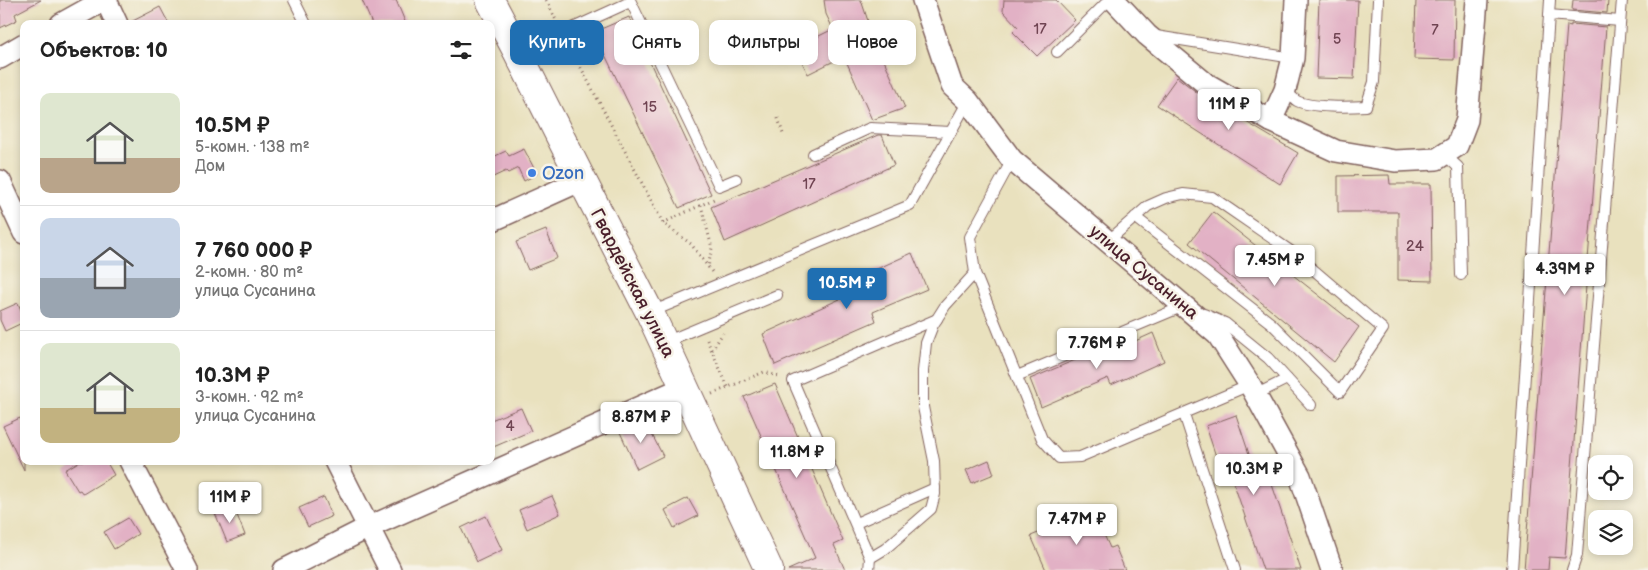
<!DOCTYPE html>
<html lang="ru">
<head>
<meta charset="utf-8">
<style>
  body { margin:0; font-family:"Balsamiq Sans",sans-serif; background:#f6f6f6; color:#222; height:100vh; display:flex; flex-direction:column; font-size:19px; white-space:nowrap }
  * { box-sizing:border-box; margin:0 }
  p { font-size:16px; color:#767676 }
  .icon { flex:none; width:28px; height:28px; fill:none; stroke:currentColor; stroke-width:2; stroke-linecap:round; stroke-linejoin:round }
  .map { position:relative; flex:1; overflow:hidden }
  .details { position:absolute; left:20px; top:20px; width:475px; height:445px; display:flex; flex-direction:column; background:#fff; border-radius:10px; box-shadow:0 2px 8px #0003 }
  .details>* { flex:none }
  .top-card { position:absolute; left:510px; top:20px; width:475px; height:45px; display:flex; gap:10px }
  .fabs { position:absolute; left:1588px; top:455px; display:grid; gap:10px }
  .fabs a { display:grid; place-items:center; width:45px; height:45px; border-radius:10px; background:#fff; box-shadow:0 2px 8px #0003; font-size:25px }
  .price { position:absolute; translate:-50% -42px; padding:0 11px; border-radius:5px; background:#fff; color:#222; font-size:16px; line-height:32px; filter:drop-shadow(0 1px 2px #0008) }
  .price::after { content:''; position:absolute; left:50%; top:30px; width:15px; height:11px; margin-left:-8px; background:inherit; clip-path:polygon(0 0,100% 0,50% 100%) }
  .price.on { background:#1f6fb2; color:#fff }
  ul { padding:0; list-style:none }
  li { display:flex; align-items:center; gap:15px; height:125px; padding:0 20px }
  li+li { border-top:1px solid #e0e0e0 }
  li span { display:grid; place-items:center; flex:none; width:140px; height:100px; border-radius:10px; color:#555 }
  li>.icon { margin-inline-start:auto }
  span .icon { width:60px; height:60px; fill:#fffc; stroke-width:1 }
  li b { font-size:21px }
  h2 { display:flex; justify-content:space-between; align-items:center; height:60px; padding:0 20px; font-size:21px }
  .pill { padding:0 18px; border-radius:10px; background:#fff; box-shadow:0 2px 8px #0003; font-size:18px; line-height:45px }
  .pill.on { background:#1f6fb2; color:#fff }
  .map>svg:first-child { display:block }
</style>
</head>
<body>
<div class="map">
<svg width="1648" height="570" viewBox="0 0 1648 570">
  <rect width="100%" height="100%" fill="#f7f3e8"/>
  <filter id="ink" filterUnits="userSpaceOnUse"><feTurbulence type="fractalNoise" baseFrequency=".02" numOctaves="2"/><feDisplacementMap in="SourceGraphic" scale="10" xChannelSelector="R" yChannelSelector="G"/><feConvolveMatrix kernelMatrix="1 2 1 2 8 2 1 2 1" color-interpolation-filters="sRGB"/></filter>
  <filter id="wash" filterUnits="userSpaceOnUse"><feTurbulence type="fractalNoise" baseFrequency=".0096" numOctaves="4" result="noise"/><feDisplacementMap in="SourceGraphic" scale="20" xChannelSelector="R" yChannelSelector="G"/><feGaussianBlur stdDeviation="1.12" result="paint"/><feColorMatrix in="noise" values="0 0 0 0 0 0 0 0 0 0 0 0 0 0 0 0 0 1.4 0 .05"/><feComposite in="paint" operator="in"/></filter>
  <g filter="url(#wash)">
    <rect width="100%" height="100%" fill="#e9e1be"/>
    <g id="blocks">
      <g fill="#e2b1c5">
        <polygon points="0,0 41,0 15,14 17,20 0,28"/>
        <polygon points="362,0 396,0 406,24 372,24"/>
        <polygon points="824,0 861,0 872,33 905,108 872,120 844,56 808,74 795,48 833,29 826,14"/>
        <polygon points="1004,0 1056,0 1075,20 1037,56 1013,32 1018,27 1003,11"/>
        <polygon points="1319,0 1358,0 1354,79 1316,78"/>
        <polygon points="1416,0 1455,0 1454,60 1414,59"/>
        <polygon points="1573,0 1608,0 1607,13 1572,10"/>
        <polygon points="160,7 169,24 129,24 129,23"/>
        <polygon points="629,17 711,194 679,208 594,32"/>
        <polygon points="1571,24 1606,27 1565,558 1549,557 1548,570 1524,570 1567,25 1571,26"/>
        <polygon points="1177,77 1199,94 1298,153 1280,184 1157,105"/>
        <polygon points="878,135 882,135 894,165 725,242 711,207"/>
        <polygon points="524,149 537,174 524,181 518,168 508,173 506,171 491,178 491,158 506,151 509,156"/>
        <polygon points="1389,175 1390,184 1431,184 1432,281 1398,280 1398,212 1338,212 1338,176"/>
        <polygon points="1213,212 1359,327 1334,362 1189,243"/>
        <polygon points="546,230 557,258 528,270 516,242"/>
        <polygon points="912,253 927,289 873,312 876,321 775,365 763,334 862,289 857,278"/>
        <polygon points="18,303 24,317 24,322 5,331 0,320 0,311"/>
        <polygon points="1153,333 1164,361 1111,385 1108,378 1041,407 1030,379 1099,350 1102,356"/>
        <polygon points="775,384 843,541 834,545 845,570 788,570 815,558 744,397"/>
        <polygon points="521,408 531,431 491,448 491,420"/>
        <polygon points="1236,415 1253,466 1264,461 1301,570 1263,570 1232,478 1224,481 1206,426"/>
        <polygon points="20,418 24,426 24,470 3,426"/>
        <polygon points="644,419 663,456 637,469 619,430"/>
        <polygon points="989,460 994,474 972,483 966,470"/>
        <polygon points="80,461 106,461 114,475 83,494 80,490 78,491 65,470"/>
        <polygon points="552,496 560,514 527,529 519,510"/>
        <polygon points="324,497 332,516 308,527 299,508"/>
        <polygon points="688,498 698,516 674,528 665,510"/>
        <polygon points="233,505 245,535 227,542 215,513"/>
        <polygon points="1093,510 1110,548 1115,546 1125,570 1046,570 1031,536"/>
        <polygon points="486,516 502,550 477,562 461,528"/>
        <polygon points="128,518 138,534 114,549 104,532"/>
      </g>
    </g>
  </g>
  <g filter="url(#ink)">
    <use href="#blocks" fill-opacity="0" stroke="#82635e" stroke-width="1"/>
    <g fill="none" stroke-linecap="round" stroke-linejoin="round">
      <g stroke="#82635e" stroke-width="12">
        <g id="lane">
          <polyline points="294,0 306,24"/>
          <polyline points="630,0 719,186 736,179"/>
          <polyline points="1549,15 1620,21"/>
          <polyline points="1156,36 1293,58"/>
          <polyline points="520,52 630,2"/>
          <polyline points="1057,52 1109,0"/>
          <path d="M1285 90C1289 93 1293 99 1297 101 1311 108 1350 107 1366 106L1374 82 1378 0"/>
          <polyline points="813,154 870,128 951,132"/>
          <polyline points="1444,154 1458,167 1461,275"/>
          <polyline points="1012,160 970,237 975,273 1042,439 1059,458 1080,457 1250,385"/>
          <polyline points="1108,241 1148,206 1166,198 1183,194 1212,197 1295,254 1383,329 1340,392 1272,324 1135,217"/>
          <polyline points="651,312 910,205 968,101"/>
          <polyline points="1204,314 1225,323 1268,358 1311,405"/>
          <polyline points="665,342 777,295"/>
          <polyline points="1017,376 1184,306"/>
          <polyline points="1255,395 1287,379"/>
          <polyline points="1184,414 1235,570"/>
          <polyline points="856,523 935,488"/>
          <polyline points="870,558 793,381 937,319"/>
          <polyline points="869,570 870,558 885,549 931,509 935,494 934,461 923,407 923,371 926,343 933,325 945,306 975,273"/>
          <polyline points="1512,570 1550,0"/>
          <polyline points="1572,570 1577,555 1622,0"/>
        </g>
      </g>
      <g stroke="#82635e" stroke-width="24">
        <g id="street">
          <polyline points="106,0 117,24"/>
          <polyline points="923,0 952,86 968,101 1012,160 1218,335 1250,385 1300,476 1332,570"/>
          <polyline points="1114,0 1147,35 1205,83 1271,121 1336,151 1395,161 1437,159 1457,146 1467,120 1477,0"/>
          <polyline points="61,24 104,0"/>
          <polyline points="0,58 24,44"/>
          <polyline points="1271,121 1285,90 1293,58 1296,0"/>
          <polyline points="0,181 24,233"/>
          <polyline points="491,221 582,180"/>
          <polyline points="130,461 187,570"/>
          <polyline points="335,461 390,570"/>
          <polyline points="284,570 369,527 685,387"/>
        </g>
      </g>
      <g stroke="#82635e" stroke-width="30">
        <polyline id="primary" points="490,0 518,53 582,180 650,313 769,570"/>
      </g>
      <g stroke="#82635e" stroke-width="3" stroke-dasharray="1 4" stroke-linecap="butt">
        <polyline points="546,0 557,22"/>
        <polyline points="569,45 663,223 691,244 712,272"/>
        <polyline points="778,118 784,137"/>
        <polyline points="701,205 712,248 708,267"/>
        <polyline points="663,223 716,198"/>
        <polyline points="707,340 728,387"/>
        <polyline points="712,350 723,333"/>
        <polyline points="712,394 764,372 781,377"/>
      </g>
      <use href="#lane" stroke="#fff" stroke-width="10"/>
      <use href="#street" stroke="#fff" stroke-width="21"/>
      <use href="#primary" stroke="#fff" stroke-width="28"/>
    </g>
  </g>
  <circle fill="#3f7fe0" stroke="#f7f3e8" stroke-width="2" cx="532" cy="173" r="5"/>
  <g text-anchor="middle" stroke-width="5" stroke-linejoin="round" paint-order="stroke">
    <g font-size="15" fill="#704452">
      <text x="1040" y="34">17</text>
      <text x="1435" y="35">7</text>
      <text x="1337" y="44">5</text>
      <text x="650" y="112">15</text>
      <text x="809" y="189">17</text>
      <text x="1415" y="251">24</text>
      <text x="510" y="431">4</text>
    </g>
    <g font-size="18" fill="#366cbe" stroke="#f7f3e8" text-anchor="start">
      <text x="542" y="179">Ozon</text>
    </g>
    <g font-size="18" fill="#4a1f2b" stroke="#f7f3e8">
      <text transform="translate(1144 272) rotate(40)" y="6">улица Сусанина</text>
      <text transform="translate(633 283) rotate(63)" y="6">Гвардейская улица</text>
    </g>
  </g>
</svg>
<div class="fabs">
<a><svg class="icon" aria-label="locate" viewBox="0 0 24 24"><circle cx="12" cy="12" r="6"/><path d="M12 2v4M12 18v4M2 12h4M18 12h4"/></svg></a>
<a><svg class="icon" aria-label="layers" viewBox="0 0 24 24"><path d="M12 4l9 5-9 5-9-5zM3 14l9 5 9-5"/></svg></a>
</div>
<b class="price" style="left:1229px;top:131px">11M ₽</b>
<b class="price" style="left:1275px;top:287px">7.45M ₽</b>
<b class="price" style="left:1565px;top:296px">4.39M ₽</b>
<b class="price on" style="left:847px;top:310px">10.5M ₽</b>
<b class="price" style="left:1097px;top:370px">7.76M ₽</b>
<b class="price" style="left:641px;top:444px">8.87M ₽</b>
<b class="price" style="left:797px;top:479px">11.8M ₽</b>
<b class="price" style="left:1254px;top:496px">10.3M ₽</b>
<b class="price" style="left:230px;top:524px">11M ₽</b>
<b class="price" style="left:1077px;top:546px">7.47M ₽</b>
<div class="top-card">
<a class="pill on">Купить</a>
<a class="pill">Снять</a>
<a class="pill">Фильтры</a>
<a class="pill">Новое</a>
</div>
<section class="details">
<h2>Объектов: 10<svg class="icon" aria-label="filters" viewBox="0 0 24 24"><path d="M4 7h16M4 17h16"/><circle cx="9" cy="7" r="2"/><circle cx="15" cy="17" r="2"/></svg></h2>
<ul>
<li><span style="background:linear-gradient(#dfe7d0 65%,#b9a48a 0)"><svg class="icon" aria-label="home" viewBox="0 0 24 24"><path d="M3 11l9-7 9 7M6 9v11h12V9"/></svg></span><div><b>10.5M ₽</b><p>5-комн. · 138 m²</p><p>Дом</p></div></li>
<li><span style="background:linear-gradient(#c9d6e8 60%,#9aa5b1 0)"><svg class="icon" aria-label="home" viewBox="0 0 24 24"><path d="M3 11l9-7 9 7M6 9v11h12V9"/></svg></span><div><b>7 760 000 ₽</b><p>2-комн. · 80 m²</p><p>улица Сусанина</p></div></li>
<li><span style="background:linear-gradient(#dfe7d0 65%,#c2b280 0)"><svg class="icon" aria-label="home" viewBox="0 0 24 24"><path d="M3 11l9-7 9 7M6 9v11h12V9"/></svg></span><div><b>10.3M ₽</b><p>3-комн. · 92 m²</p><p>улица Сусанина</p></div></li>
</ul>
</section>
</div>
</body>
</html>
